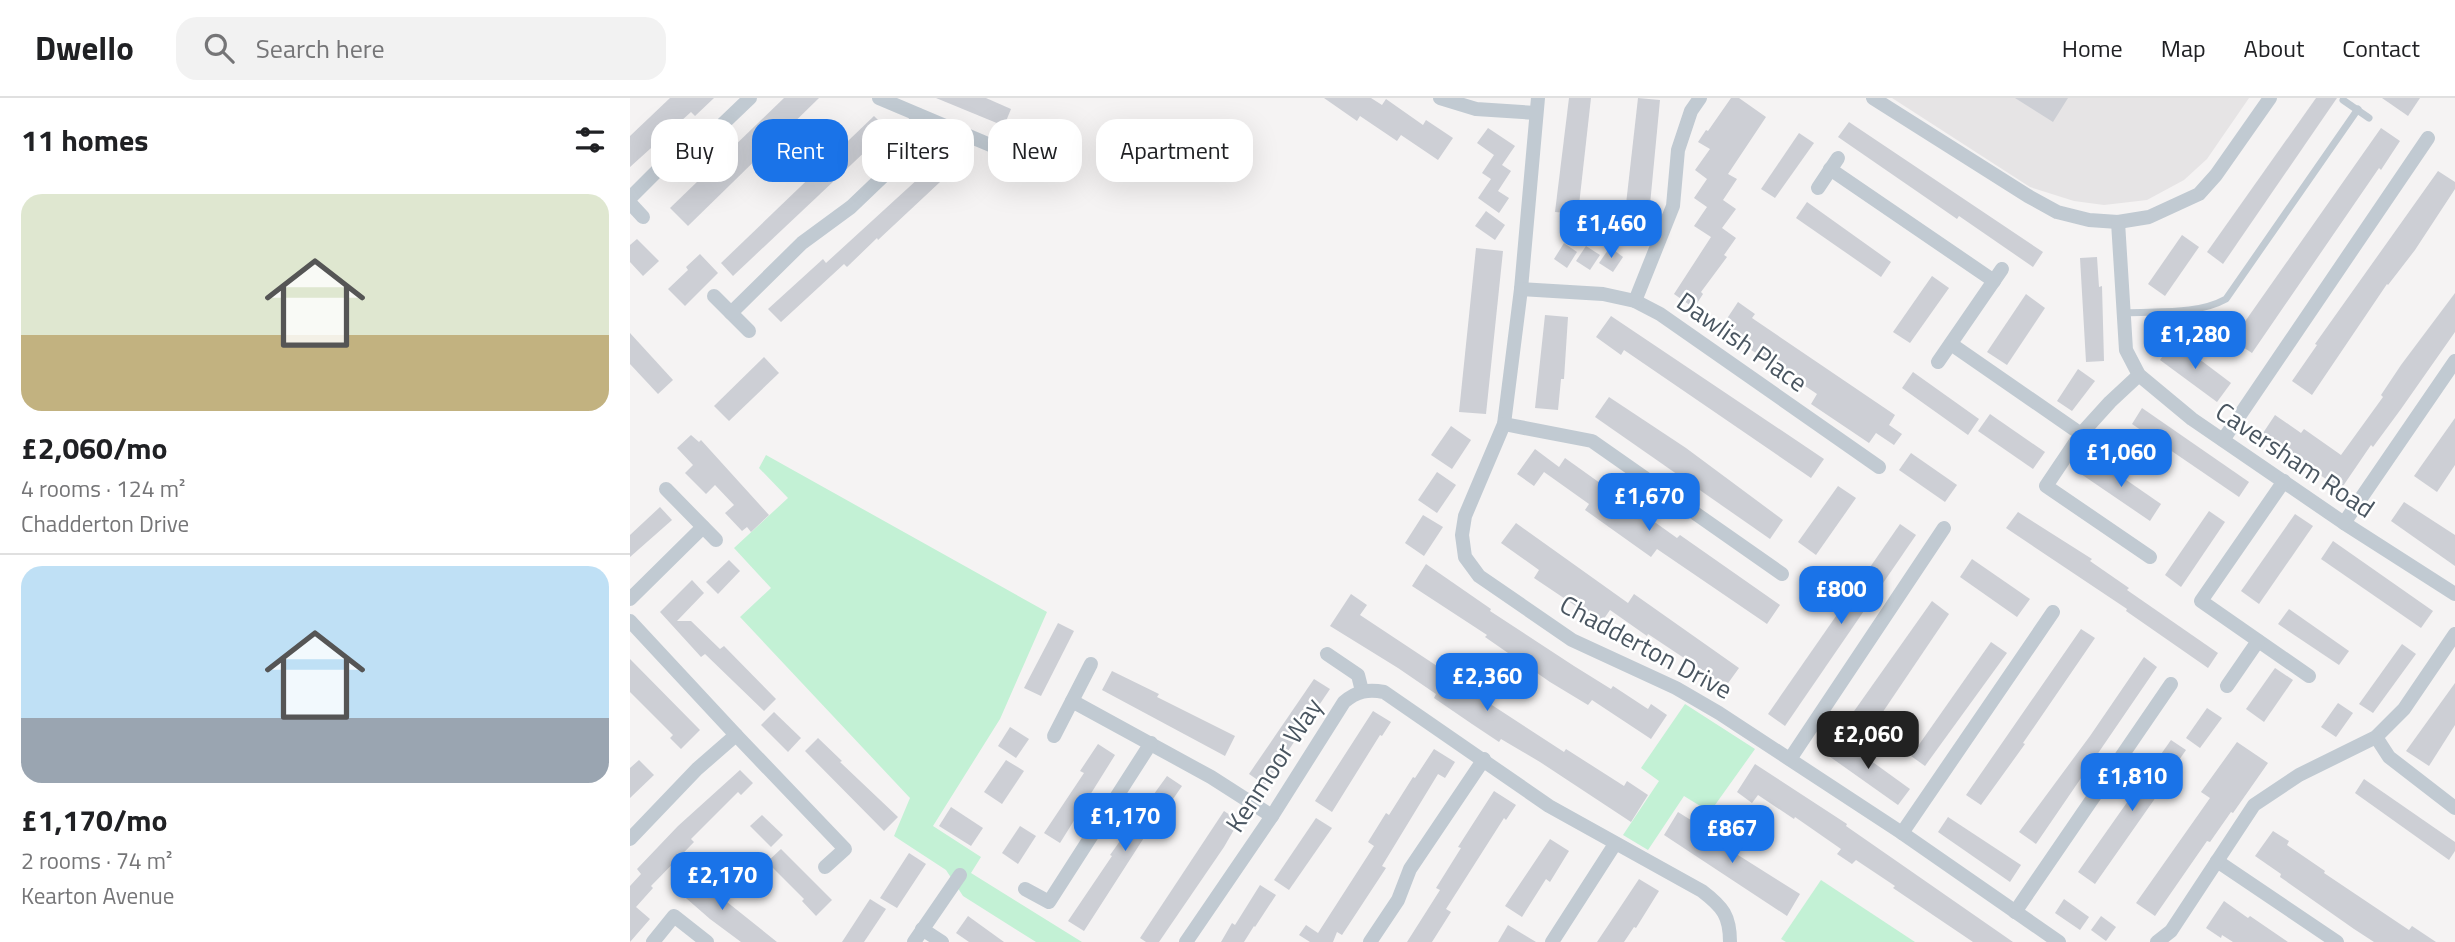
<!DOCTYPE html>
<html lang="en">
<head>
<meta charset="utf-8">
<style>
  body { margin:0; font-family:"Titillium Web",sans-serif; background:#f2f2f2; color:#202124; height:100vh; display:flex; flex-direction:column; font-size:26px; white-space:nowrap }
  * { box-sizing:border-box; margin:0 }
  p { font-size:23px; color:#757577 }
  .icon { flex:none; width:38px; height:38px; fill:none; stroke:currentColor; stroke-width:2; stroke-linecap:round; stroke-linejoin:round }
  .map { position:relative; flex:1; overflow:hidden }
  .details { display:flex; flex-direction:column; background:#fff; width:630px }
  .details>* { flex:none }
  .top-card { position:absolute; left:21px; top:21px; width:665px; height:63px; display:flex; gap:14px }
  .price { position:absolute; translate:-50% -60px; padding:0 16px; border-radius:14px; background:#1a73e8; color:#fff; font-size:23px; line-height:46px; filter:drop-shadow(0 2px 4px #0008) }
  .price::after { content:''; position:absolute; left:50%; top:42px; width:21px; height:16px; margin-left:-10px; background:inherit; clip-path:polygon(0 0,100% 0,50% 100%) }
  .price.active { background:#222; color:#fff }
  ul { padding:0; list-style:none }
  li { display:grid; align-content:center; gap:14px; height:371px; padding:0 21px }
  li+li { border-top:2px solid #e0e0e0 }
  li span { display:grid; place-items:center; height:217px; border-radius:21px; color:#555 }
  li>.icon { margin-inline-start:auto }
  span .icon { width:126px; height:126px; fill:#fffc; stroke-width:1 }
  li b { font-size:30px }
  h2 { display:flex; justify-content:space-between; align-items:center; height:84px; padding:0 21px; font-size:30px }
  .pill { padding:0 24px; border-radius:21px; background:#fff; box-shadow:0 7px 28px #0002; font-size:24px; line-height:63px }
  .pill.active { background:#1a73e8; color:#fff }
  header { display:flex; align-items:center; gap:42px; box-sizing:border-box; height:98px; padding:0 35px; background:#fff; border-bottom:2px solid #e0e0e0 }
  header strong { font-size:33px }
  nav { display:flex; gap:38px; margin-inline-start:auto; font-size:24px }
  .search { width:490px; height:63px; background:#f2f2f2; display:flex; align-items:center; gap:18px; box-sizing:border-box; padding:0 24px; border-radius:21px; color:#757577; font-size:26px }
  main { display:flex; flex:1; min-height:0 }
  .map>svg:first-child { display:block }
</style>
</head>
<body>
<header>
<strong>Dwello</strong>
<div class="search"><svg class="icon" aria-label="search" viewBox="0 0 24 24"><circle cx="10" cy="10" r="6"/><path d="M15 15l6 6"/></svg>Search here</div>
<nav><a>Home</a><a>Map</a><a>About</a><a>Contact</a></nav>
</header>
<main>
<section class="details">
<h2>11 homes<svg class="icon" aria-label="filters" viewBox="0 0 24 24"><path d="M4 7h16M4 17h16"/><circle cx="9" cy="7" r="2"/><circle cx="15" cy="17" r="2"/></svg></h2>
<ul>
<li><span style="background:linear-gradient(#dfe7d0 65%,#c2b280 0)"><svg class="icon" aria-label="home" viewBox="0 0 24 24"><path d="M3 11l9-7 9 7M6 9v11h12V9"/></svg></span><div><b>£2,060/mo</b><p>4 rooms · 124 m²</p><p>Chadderton Drive</p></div></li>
<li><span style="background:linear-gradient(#bfe0f5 70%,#9aa5b1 0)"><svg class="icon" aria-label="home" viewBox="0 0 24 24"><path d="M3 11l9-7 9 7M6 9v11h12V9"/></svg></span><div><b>£1,170/mo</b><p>2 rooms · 74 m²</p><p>Kearton Avenue</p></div></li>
</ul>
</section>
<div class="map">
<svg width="1825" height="844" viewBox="0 0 1825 844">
  <rect width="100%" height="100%" fill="#f5f3f3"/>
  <polygon fill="#e6e4e5" points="1262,0 1619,0 1577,61 1554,82 1517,102 1474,107 1444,103 1400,89"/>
  <g fill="#c3f1d5">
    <polygon points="136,357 417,514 370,621 303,728 351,759 341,775 452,844 406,844 333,798 316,772 264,738 280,700 110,519 141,490 104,450 158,400 129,370"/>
    <polygon points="1055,606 1125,651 1080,714 1054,698 1018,752 993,737 1029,683 1011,670"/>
    <polygon points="1191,782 1285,844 1156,844 1151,841"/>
  </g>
  <g fill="#cdcfd5">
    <polygon points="40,0 84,0 65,18 61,14 0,69 0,38"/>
    <polygon points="154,0 189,0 58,128 40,110"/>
    <polygon points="306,0 356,0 381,11 374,28"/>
    <polygon points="694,0 741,0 752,7 756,1 793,27 796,22 823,40 808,62 771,37 767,43 730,18 727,23"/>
    <polygon points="939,0 961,0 948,116 925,114"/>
    <polygon points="1008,0 1030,2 1019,117 995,115"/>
    <polygon points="1101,0 1109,0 1136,19 1098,76 1107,81 1093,102 1106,111 1092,130 1106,140 1094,157 1097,159 1071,194 1073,196 1064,210 1044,196 1081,139 1064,128 1077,109 1064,100 1077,81 1065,72 1080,51 1068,44 1076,32 1078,33"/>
    <polygon points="1385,0 1438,0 1423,24"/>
    <polygon points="1686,0 1707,0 1593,166 1577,154"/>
    <polygon points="1752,0 1790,0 1778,18"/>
    <polygon points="244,18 258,32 103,178 91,165"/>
    <polygon points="1219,24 1413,154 1403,169 1329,118 1327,121 1208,39"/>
    <polygon points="858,30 885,48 872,67 881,73 868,93 879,100 869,115 848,100 861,81 852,75 864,57 847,45"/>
    <polygon points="1751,30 1770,43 1751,72 1749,70 1622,255 1602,242"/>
    <polygon points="1169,35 1184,45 1145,100 1131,91"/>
    <polygon points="313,58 325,70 248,142 247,140 217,169 214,166 151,224 138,211 193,161 196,165"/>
    <polygon points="1808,73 1825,84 1825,91 1785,152 1758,187 1757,186 1682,297 1662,283 1687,247 1685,246"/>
    <polygon points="1177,104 1261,164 1251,179 1166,120"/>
    <polygon points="856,113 875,127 865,142 845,128"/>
    <polygon points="1552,137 1569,149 1535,198 1518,186"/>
    <polygon points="7,141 29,163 13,178 0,164 0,147"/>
    <polygon points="934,145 947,154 937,170 924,161"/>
    <polygon points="956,148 970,157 960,172 946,163"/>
    <polygon points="980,149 993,159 983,174 969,165"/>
    <polygon points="846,150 873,153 856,316 829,314"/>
    <polygon points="70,156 88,175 55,208 38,191 58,172 56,169"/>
    <polygon points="1467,159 1469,189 1472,188 1474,263 1456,264 1450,160"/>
    <polygon points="1302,178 1319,190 1280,245 1263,234"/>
    <polygon points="1825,195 1825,234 1771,311 1743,349 1741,347 1711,391 1631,338 1645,317 1671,335 1674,331 1711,357 1753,299 1751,297 1771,267"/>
    <polygon points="1396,196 1415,210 1377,267 1357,254"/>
    <polygon points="1108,204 1125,216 1122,220 1265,317 1259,327 1272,336 1264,347 1246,335 1239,345 1181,306 1187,296 1090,231"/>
    <polygon points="915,217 938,219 934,281 931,281 928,312 905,310"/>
    <polygon points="981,218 1194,361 1181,380 994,252 991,257 966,239"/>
    <polygon points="0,235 43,282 28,296 0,266"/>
    <polygon points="1544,242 1601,285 1587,304 1530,262"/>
    <polygon points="134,259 149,275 99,323 84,308"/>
    <polygon points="1448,271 1465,283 1442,313 1427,303"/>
    <polygon points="1283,274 1349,321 1338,337 1272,290"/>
    <polygon points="979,299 1056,350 1153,422 1140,441 965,319"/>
    <polygon points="1512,310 1619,384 1609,399 1502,326"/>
    <polygon points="1360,316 1415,354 1403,371 1348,333"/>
    <polygon points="1825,320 1825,367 1807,394 1784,378"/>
    <polygon points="821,328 841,342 822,371 801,357"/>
    <polygon points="61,337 69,344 71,342 139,417 121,434 117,429 112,433 95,415 104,407 85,387 76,396 55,375 63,367 47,350"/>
    <polygon points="905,351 929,369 935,360 1047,440 1050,437 1150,507 1137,526 1027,451 1021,459 955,412 959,406 914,374 904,388 887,376"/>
    <polygon points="1281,355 1327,387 1315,404 1269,372"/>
    <polygon points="1463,359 1531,406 1520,423 1451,376"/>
    <polygon points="807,374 826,387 807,415 788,402"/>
    <polygon points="1208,388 1226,400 1186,457 1168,444"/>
    <polygon points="1774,404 1825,437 1825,468 1761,423"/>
    <polygon points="30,409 42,422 0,459 0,437"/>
    <polygon points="1579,413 1595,424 1551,489 1535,477"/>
    <polygon points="1388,414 1462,461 1460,463 1499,490 1497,492 1588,555 1578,570 1496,513 1497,511 1376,430"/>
    <polygon points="1665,416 1683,428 1629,506 1611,493"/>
    <polygon points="793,417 813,429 794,458 775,445"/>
    <polygon points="886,425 998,505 1004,496 1109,570 1096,588 1018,536 1017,538 980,512 971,525 904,480 909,472 871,445"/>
    <polygon points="1270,426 1286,437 1155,628 1138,616"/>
    <polygon points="1703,443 1803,513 1791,530 1691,461"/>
    <polygon points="1342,461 1400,501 1387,519 1330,479"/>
    <polygon points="99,462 110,473 88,496 76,484"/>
    <polygon points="796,466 861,511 860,513 944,568 981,591 983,588 1018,611 1021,606 1037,617 1021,641 962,602 958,607 920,584 855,539 857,537 782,488"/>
    <polygon points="62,482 74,495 47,523 61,523 90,551 94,548 146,601 134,613 75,556 71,559 30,514"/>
    <polygon points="721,496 737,507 730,517 807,568 806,569 845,596 934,654 936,651 994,688 997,683 1018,697 1001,724 910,664 871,641 869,644 842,626 804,600 806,596 768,570 700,528"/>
    <polygon points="1302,503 1319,516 1242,630 1222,616"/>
    <polygon points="1659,511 1719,553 1709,567 1648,526"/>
    <polygon points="428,525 444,533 411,598 394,590"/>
    <polygon points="1451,531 1465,540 1393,645 1395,646 1351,707 1336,697"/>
    <polygon points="1361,544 1377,555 1295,668 1281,658"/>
    <polygon points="1772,546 1786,556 1743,615 1729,606"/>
    <polygon points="1514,559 1527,569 1406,746 1389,734 1460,638"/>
    <polygon points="0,561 70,632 51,651 40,640 43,637 0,594"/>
    <polygon points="1645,570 1663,582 1634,624 1616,611"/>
    <polygon points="482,573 529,596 527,599 605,638 595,658 472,592"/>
    <polygon points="684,581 700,591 635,687 619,676"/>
    <polygon points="1825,585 1825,627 1799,668 1776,653"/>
    <polygon points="1708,605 1723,615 1706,639 1691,629"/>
    <polygon points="1577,610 1592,620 1570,650 1556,640"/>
    <polygon points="743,613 761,624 752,638 750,637 702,714 685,703"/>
    <polygon points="144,614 171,640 158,654 131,627"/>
    <polygon points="380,629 399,641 386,660 368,648"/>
    <polygon points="1208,639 1280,691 1268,707 1196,656"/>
    <polygon points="188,640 212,663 210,664 268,719 254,733 175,653"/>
    <polygon points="1541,642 1556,652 1531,688 1533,689 1465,786 1448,774"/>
    <polygon points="1607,644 1638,665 1603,715 1601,714 1580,744 1577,743 1525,818 1506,805 1580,700 1571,694"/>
    <polygon points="468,646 485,657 430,745 414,735 454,675 450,673"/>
    <polygon points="804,651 825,664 815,680 808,676 752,768 756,770 712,837 707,834 703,844 680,844 669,837 676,827 688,835 744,748 738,744 756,715 759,717 783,679 785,680"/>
    <polygon points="9,662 24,677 0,700 0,670"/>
    <polygon points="376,662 394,673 372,706 354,694"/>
    <polygon points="1125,666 1217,726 1216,728 1383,844 1343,844 1263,790 1265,788 1226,762 1222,766 1207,756 1211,751 1165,719 1164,721 1128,697 1122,705 1107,694"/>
    <polygon points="110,672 123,685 111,697 108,694 61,741 64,744 21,788 23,790 6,809 20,821 0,844 0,788 11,776 7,771 48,728"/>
    <polygon points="537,678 552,688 519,736 517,735 454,833 438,823 482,758 480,757 495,736"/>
    <polygon points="1734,681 1825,744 1825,753 1819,762 1725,695"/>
    <polygon points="864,693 886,707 876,722 874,720 816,811 821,814 802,844 777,844 810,792 806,790 831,750 828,749"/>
    <polygon points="321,709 353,730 341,748 309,728"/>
    <polygon points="594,713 609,723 594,749 529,844 516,844 510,840"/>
    <polygon points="1048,714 1064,724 1062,728 1170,796 1157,818 1034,737"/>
    <polygon points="132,717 153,737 141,749 120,728"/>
    <polygon points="1318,719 1391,767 1380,784 1308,734"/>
    <polygon points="686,720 702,730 659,792 644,782"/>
    <polygon points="390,728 406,738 388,766 372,755"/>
    <polygon points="1643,733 1659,743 1657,747 1695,773 1694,775 1779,832 1782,828 1806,844 1744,844 1724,831 1650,779 1651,776 1625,758"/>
    <polygon points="920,741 939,753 920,784 916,781 892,819 875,808"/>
    <polygon points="151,751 202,802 186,818 172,803 174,801 137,764"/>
    <polygon points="279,755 296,766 267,810 250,800"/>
    <polygon points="64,774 92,800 147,844 111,844 80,821 49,794"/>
    <polygon points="1009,781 1029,793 1006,830 1004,829 994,844 967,844"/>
    <polygon points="630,787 646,797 625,829 624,828 614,844 591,844 602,825 605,827"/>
    <polygon points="240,801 256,811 234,844 212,844"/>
    <polygon points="1434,801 1459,819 1450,832 1425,815"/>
    <polygon points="1594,803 1618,820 1620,818 1658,844 1603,844 1592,837 1591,840 1576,830"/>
    <polygon points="338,818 374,844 339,844 326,835"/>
    <polygon points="1471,818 1486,829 1476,843 1461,832"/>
    <polygon points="878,827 906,844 868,844"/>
  </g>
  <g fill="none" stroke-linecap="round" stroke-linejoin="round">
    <g stroke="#c1cad2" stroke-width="7">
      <polyline points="1713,2 1739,20"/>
      <path d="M1495 215C1528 213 1567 217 1596 201L1728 11"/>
    </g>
    <g stroke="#c1cad2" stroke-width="14">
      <polyline points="249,0 391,60"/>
      <polyline points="810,0 846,11 906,15"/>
      <polyline points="908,0 891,191 874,326 835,418 832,437 835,459 849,478 942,542 1046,590 1089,615 1272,735 1429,844"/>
      <polyline points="1243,0 1398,98 1427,114 1459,122 1488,124 1519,119 1569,96 1586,77 1640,0"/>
      <polyline points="1200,71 1364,183"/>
      <polyline points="1188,90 1208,60"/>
      <polyline points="0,100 34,66 75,43 120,0"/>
      <polyline points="0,105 13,119"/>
      <polyline points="1488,124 1496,252 1509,277 1562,321 1714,425 1825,496"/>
      <polyline points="891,191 973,196 1005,203 1030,216 1249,369"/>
      <polyline points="84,198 119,233"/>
      <polyline points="1005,203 1043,108 1048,52 1061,13 1070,0"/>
      <polyline points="101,215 172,145 221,109 267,65 288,17"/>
      <polyline points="1321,246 1451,336"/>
      <polyline points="1308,264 1372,171"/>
      <polyline points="1509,277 1480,304 1451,336 1416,388 1520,459"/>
      <polyline points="874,326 962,343 1152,476"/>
      <polyline points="1593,342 1798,40"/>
      <polyline points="1654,383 1571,503 1679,578"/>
      <polyline points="36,391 86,442"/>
      <polyline points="1714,425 1825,263"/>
      <polyline points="0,501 73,429"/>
      <polyline points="0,523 106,637 67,671 0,741"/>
      <polyline points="697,556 728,577 732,593"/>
      <polyline points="1597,588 1628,543"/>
      <polyline points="442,603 581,679 642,718"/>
      <polyline points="106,637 215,751 195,769"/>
      <polyline points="424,638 461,566"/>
      <polyline points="1746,639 1759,659 1825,710"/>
      <polyline points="1160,661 1314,430"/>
      <polyline points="1272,735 1423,514"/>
      <polyline points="1587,763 1707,844"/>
      <polyline points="395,791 419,804 521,645"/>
      <polyline points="1385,814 1541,586"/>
      <polyline points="292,831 312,844"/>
      <polyline points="23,844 44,818 77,844"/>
      <polyline points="284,844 330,777"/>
      <path d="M556 844 642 718 714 604C727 593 738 591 754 594L919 708 1072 793C1093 809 1100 818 1100 844"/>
      <polyline points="740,844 768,802 780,771 854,661"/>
      <polyline points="922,844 985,746"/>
      <polyline points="1527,844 1541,833 1624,707 1669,677 1746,639 1774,611 1825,536"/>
    </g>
  </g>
  <g text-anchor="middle" stroke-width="5" stroke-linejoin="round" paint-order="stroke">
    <g font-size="26" fill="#4a5661" stroke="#fff">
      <text transform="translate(1112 244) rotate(35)" y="9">Dawlish Place</text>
      <text transform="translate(1665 362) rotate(34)" y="9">Caversham Road</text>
      <text transform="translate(1016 549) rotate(28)" y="9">Chadderton Drive</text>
      <text transform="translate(644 667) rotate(-57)" y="9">Kenmoor Way</text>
    </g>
  </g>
</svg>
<b class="price" style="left:981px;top:162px">£1,460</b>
<b class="price" style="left:1565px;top:273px">£1,280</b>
<b class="price" style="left:1491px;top:391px">£1,060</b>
<b class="price" style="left:1019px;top:435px">£1,670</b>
<b class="price" style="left:1211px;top:528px">£800</b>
<b class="price" style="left:857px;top:615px">£2,360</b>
<b class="price active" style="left:1238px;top:673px">£2,060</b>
<b class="price" style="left:1502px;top:715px">£1,810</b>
<b class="price" style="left:495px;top:755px">£1,170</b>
<b class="price" style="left:1102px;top:767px">£867</b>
<b class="price" style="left:92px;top:814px">£2,170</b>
<div class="top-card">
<a class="pill">Buy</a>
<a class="pill active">Rent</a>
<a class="pill">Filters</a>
<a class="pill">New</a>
<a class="pill">Apartment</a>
</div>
</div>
</main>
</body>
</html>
